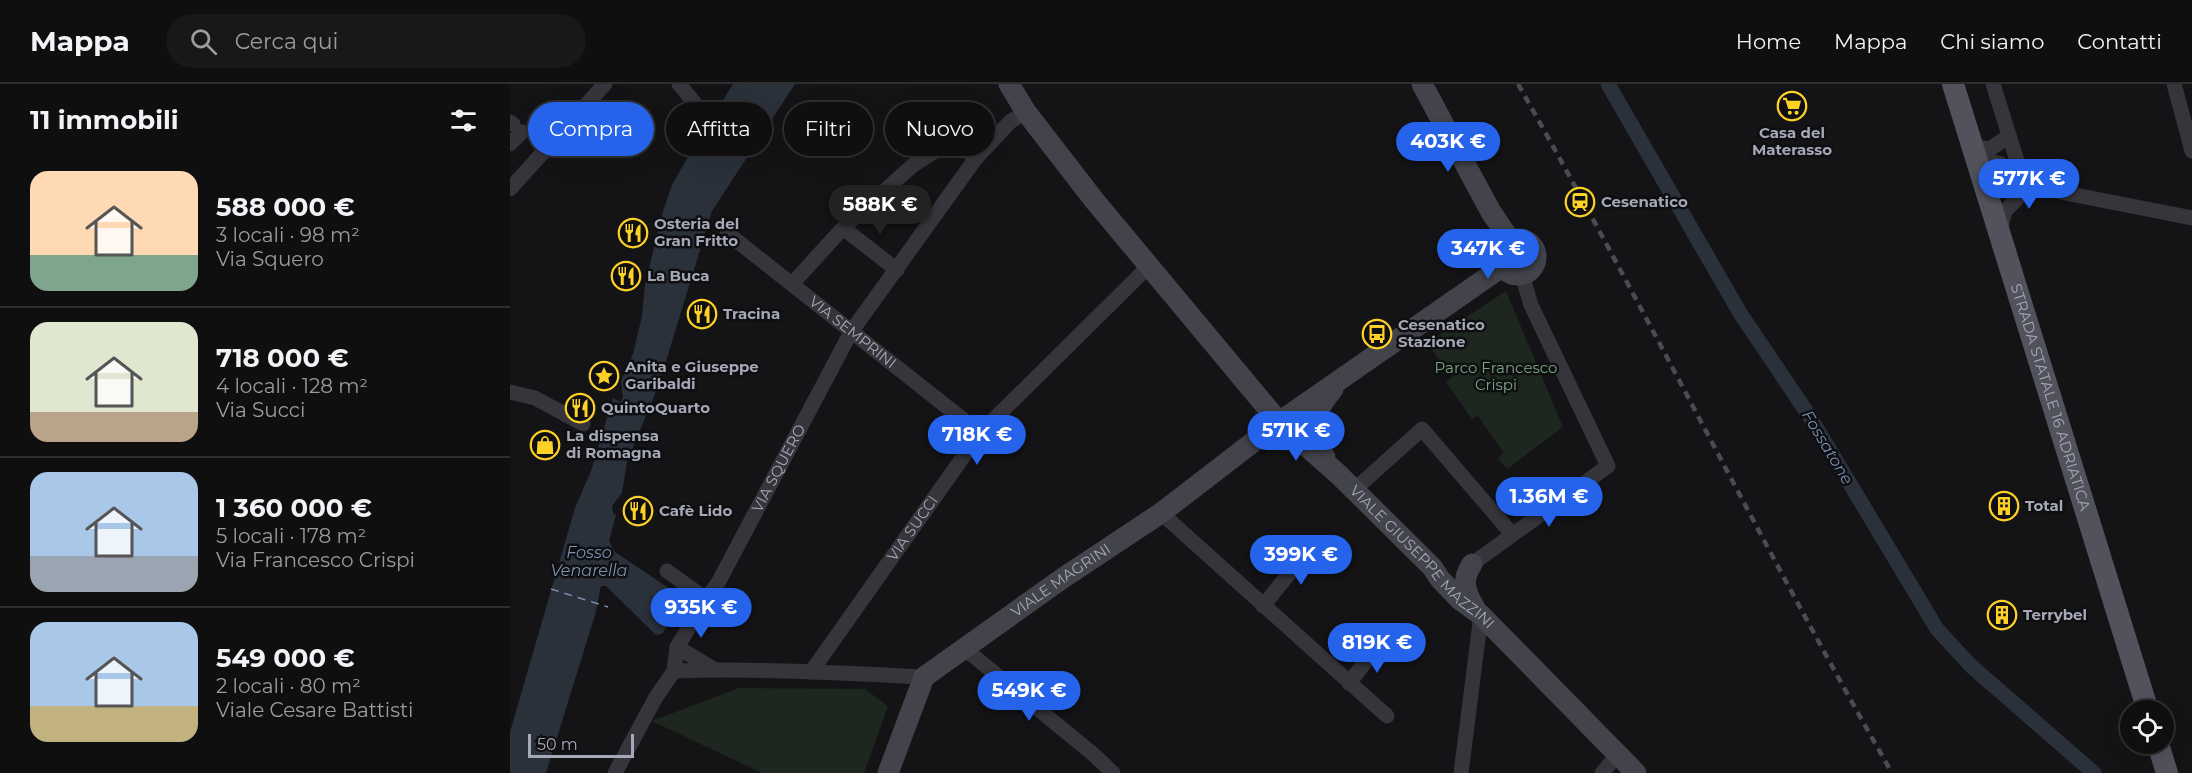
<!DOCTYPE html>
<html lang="it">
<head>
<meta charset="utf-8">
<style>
  body { margin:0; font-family:Montserrat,sans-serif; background:#181819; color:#f1f3f6; height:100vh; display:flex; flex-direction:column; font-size:22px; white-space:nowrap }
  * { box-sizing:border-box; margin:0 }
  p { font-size:20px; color:#9b9c9f }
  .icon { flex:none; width:33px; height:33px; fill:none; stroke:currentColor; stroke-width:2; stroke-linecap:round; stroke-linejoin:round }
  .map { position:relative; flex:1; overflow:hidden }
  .drawer { display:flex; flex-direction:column; background:#0f0f10; width:510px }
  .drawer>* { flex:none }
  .hud { position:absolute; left:18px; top:18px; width:570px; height:54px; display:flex; gap:12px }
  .buttons { position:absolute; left:1610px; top:616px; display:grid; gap:12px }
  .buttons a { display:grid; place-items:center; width:54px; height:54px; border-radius:50%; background:#0f0f10; box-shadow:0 6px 24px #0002,0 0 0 2px #2f2f30; font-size:30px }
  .scale { position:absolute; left:18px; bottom:15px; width:106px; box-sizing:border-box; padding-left:6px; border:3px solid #a5a8b7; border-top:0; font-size:16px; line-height:21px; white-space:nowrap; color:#a5a8b7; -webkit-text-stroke:4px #0f0f11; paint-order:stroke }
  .price { position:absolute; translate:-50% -51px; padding:0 14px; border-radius:21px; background:#2563eb; color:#fff; font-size:20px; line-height:39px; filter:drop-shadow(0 2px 3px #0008) }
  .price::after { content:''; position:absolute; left:50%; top:36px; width:18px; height:14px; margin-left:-9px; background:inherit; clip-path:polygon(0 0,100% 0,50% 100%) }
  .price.active { background:#222; color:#fff }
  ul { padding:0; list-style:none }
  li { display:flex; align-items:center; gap:18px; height:150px; padding:0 30px }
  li+li { border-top:2px solid #2f2f30 }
  li span { display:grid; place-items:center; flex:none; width:168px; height:120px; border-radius:18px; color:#555 }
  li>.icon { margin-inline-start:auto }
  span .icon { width:72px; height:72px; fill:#fffc; stroke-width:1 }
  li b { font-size:26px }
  h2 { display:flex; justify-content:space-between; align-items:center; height:72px; padding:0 30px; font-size:26px }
  .chip { padding:0 21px; border-radius:27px; background:#0f0f10; box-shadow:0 6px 24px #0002,0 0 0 2px #2f2f30; font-size:21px; line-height:54px }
  .chip.active { background:#2563eb; color:#fff }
  header { display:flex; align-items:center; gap:36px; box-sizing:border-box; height:84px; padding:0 30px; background:#0f0f10; border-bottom:2px solid #2f2f30 }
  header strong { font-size:28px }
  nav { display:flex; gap:33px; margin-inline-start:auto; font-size:21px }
  .search { width:420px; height:54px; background:#181819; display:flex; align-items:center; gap:15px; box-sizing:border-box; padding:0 21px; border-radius:33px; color:#9b9c9f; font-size:22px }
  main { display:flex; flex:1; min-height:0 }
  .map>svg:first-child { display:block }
</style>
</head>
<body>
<header>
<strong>Mappa</strong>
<div class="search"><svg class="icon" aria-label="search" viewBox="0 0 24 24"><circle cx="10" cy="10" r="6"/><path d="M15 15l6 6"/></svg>Cerca qui</div>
<nav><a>Home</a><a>Mappa</a><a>Chi siamo</a><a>Contatti</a></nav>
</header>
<main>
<section class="drawer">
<h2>11 immobili<svg class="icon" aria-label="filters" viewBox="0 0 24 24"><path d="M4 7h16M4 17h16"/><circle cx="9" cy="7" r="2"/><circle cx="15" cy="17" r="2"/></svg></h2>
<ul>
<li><span style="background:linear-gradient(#ffd9b3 70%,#7fa58c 0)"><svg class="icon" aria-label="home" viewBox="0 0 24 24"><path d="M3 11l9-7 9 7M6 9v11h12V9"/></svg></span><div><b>588 000 €</b><p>3 locali · 98 m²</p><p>Via Squero</p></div></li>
<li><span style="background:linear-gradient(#dfe7d0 75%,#b9a48a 0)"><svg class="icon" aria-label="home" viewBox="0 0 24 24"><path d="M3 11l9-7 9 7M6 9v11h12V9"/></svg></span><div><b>718 000 €</b><p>4 locali · 128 m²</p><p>Via Succi</p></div></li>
<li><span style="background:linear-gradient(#a9c7e8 70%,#9aa5b1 0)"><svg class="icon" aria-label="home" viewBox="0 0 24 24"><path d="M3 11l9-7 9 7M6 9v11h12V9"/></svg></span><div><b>1 360 000 €</b><p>5 locali · 178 m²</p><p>Via Francesco Crispi</p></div></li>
<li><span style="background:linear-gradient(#a9c7e8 70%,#c2b280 0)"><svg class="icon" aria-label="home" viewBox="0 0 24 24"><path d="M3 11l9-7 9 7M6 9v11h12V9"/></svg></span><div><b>549 000 €</b><p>2 locali · 80 m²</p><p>Viale Cesare Battisti</p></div></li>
</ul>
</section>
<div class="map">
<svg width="1682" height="689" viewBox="0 0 1682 689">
  <rect width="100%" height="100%" fill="#141416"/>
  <g fill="#1e2620">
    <polygon points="996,207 1053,343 997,385 988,374 994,369 968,332 962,335 936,298 942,293 917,259"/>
    <polygon points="229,604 355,605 378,622 354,689 252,689 142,637"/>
  </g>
  <polygon fill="#2a313b" points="223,0 285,0 202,127 149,300 117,378 112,409 102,422 103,429 106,431 99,457 105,468 175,515 152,550 146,551 96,502 91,502 85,531 36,689 0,689 0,648 65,424 81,387 103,314 110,318 113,313 111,297 123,270 132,232 135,201 153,127 162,101 176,76"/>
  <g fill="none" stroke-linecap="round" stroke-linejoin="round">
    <polyline stroke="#2a313b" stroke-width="15" points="1098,0 1230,229 1300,333 1427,545 1461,582 1584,689"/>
    <polyline stroke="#7a91b5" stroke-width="1.5" stroke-dasharray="8 6" stroke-linecap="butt" points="41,505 98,523"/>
    <g stroke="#35353b" stroke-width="15">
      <polyline points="169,0 187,22"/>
      <polyline points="1483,0 1513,96 1510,112 1495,127 1490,147"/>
      <polyline points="1664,0 1682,67"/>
      <polyline points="0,38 3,40"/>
      <polyline points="0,60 12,48"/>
      <polyline points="1464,63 1480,65 1499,52"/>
      <polyline points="1467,74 1491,80 1513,96 1555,109 1682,134"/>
      <polyline points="0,105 95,0"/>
      <polyline points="333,144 387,186"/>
      <path id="s1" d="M217 149 470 349"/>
      <polyline points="282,200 333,144 402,82 442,56 466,74"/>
      <polyline points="0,308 25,314 73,340"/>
      <polyline points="844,406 912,345 1002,450"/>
      <polyline points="651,429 877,632"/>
      <polyline points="962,480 1098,382 1021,221 1012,191"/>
      <polyline points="157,487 196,515"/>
      <polyline points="753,522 803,460"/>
      <polyline points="167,563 205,586"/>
      <polyline points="455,565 583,670 603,689"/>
      <path d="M164 587C247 584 331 589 414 593"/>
      <path id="s2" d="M301 588 470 349 639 182"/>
      <polyline points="839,599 868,562"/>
      <path id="s3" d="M105 689 146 613 164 587 167 563 196 515 208 499 341 248 466 74 501 37 516 28"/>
      <polyline points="951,689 971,531"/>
      <polyline points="1092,689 1108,670"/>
    </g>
    <g stroke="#43444b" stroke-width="21">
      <path id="s4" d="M499 0 516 28 584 116 769 338 828 390 922 483 930 495 950 516 971 531 1126 689"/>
      <polyline points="912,0 981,128 1000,156"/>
      <circle cx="1008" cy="173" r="18"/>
      <path d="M815 373C795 346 803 330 823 305"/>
      <path d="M962 480C951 496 955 508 965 524"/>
      <path id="s5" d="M378 689 414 593 553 494 651 429 769 338 992 183"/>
    </g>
    <g stroke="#51525b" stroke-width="22">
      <path id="s6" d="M1443 0 1638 627"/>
      <polyline points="1648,660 1657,689"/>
    </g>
    <path stroke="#4a4b53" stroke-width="4.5" stroke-dasharray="8 6" stroke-linecap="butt" d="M1008 0C1137 227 1252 462 1382 689"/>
  </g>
  <defs>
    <g id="supermarket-ring" transform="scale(1.5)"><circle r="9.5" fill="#0f0f11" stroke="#fdd125" stroke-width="1.5"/><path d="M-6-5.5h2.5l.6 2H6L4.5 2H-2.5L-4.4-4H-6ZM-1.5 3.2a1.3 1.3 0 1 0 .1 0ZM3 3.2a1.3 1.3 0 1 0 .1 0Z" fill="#fdd125"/></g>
    <g id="station-ring" transform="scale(1.5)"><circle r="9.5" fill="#0f0f11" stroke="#fdd125" stroke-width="1.5"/><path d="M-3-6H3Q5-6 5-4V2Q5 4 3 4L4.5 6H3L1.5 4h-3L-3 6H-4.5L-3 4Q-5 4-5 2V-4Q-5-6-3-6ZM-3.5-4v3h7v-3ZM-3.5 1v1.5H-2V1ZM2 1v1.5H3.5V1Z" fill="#fdd125"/></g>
    <g id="restaurant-ring" transform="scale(1.5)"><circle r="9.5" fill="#0f0f11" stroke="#fdd125" stroke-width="1.5"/><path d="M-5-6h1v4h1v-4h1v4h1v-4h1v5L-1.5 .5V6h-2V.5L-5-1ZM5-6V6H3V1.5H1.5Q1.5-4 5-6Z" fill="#fdd125"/></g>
    <g id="bus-ring" transform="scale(1.5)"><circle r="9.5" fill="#0f0f11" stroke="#fdd125" stroke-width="1.5"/><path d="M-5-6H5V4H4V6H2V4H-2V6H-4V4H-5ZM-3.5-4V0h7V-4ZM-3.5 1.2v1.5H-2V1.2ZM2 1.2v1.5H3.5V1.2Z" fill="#fdd125"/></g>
    <g id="sight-ring" transform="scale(1.5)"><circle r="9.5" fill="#0f0f11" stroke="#fdd125" stroke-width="1.5"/><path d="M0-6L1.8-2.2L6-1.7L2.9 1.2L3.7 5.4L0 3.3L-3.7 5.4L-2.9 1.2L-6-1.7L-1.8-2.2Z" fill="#fdd125"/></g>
    <g id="shop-ring" transform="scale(1.5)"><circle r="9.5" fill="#0f0f11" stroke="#fdd125" stroke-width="1.5"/><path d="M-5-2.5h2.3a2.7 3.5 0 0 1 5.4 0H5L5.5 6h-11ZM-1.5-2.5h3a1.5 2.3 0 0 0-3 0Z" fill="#fdd125"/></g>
    <g id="building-ring" transform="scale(1.5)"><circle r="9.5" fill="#0f0f11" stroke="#fdd125" stroke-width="1.5"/><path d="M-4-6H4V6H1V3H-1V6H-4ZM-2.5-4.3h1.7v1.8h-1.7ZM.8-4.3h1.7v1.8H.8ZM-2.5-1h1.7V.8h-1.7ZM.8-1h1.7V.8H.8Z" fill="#fdd125"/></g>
  </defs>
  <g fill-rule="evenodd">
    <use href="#supermarket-ring" x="1282" y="22"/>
    <use href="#station-ring" x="1070" y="118"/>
    <use href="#restaurant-ring" x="123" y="149"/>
    <use href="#restaurant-ring" x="116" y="192"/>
    <use href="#restaurant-ring" x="192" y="230"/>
    <use href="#bus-ring" x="867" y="250"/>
    <use href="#sight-ring" x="94" y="292"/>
    <use href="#restaurant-ring" x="70" y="324"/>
    <use href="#shop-ring" x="35" y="361"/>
    <use href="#building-ring" x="1494" y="422"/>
    <use href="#restaurant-ring" x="128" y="427"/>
    <use href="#building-ring" x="1492" y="531"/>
  </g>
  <g text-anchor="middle" stroke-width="5" stroke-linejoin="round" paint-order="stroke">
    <g font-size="15" font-weight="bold" fill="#a5a8b7" stroke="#0f0f11" text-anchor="start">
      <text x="1282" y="54" text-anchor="middle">Casa del<tspan x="1282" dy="17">Materasso</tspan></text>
      <text x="1091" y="123">Cesenatico</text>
      <text x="144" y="145">Osteria del<tspan x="144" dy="17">Gran Fritto</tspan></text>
      <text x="137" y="197">La Buca</text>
      <text x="213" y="235">Tracina</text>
      <text x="888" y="246">Cesenatico<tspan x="888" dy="17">Stazione</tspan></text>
      <text x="115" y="288">Anita e Giuseppe<tspan x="115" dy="17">Garibaldi</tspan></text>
      <text x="91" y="329">QuintoQuarto</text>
      <text x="56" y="357">La dispensa<tspan x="56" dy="17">di Romagna</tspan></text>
      <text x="1515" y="427">Total</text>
      <text x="149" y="432">Cafè Lido</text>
      <text x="1513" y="536">Terrybel</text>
    </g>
    <g font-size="15" fill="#a5a8b7" stroke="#0f0f11">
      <text dy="5" stroke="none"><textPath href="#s1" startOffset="160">VIA SEMPRINI</textPath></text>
      <text dy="5" stroke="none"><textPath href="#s6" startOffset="328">STRADA STATALE 16 ADRIATICA</textPath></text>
      <text dy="5" stroke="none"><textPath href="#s3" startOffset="348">VIA SQUERO</textPath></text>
      <text dy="5" stroke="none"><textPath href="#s2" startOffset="176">VIA SUCCI</textPath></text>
      <text dy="5" stroke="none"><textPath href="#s4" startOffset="630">VIALE GIUSEPPE MAZZINI</textPath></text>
      <text dy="5" stroke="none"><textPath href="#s5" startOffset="270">VIALE MAGRINI</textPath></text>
    </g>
    <g font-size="15" fill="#7ba483" stroke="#0f0f11">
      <text x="986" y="289">Parco Francesco<tspan x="986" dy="17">Crispi</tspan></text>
    </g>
    <g font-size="16" font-style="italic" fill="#7a91b5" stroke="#0f0f11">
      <text transform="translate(1318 363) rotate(59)" y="6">Fossatone</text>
      <text x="79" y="474">Fosso<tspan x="79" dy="18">Venarella</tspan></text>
    </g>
  </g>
</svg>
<div class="buttons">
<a><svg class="icon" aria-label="locate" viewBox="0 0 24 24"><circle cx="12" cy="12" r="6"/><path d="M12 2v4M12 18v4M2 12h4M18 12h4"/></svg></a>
</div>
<div class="scale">50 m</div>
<b class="price" style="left:938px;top:89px">403K €</b>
<b class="price" style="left:1519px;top:126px">577K €</b>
<b class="price active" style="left:370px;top:152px">588K €</b>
<b class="price" style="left:978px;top:196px">347K €</b>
<b class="price" style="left:786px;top:378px">571K €</b>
<b class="price" style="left:467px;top:382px">718K €</b>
<b class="price" style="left:1039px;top:444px">1.36M €</b>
<b class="price" style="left:791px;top:502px">399K €</b>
<b class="price" style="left:191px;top:555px">935K €</b>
<b class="price" style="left:867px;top:590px">819K €</b>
<b class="price" style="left:519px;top:638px">549K €</b>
<div class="hud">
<a class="chip active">Compra</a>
<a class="chip">Affitta</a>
<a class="chip">Filtri</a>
<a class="chip">Nuovo</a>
</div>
</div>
</main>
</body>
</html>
